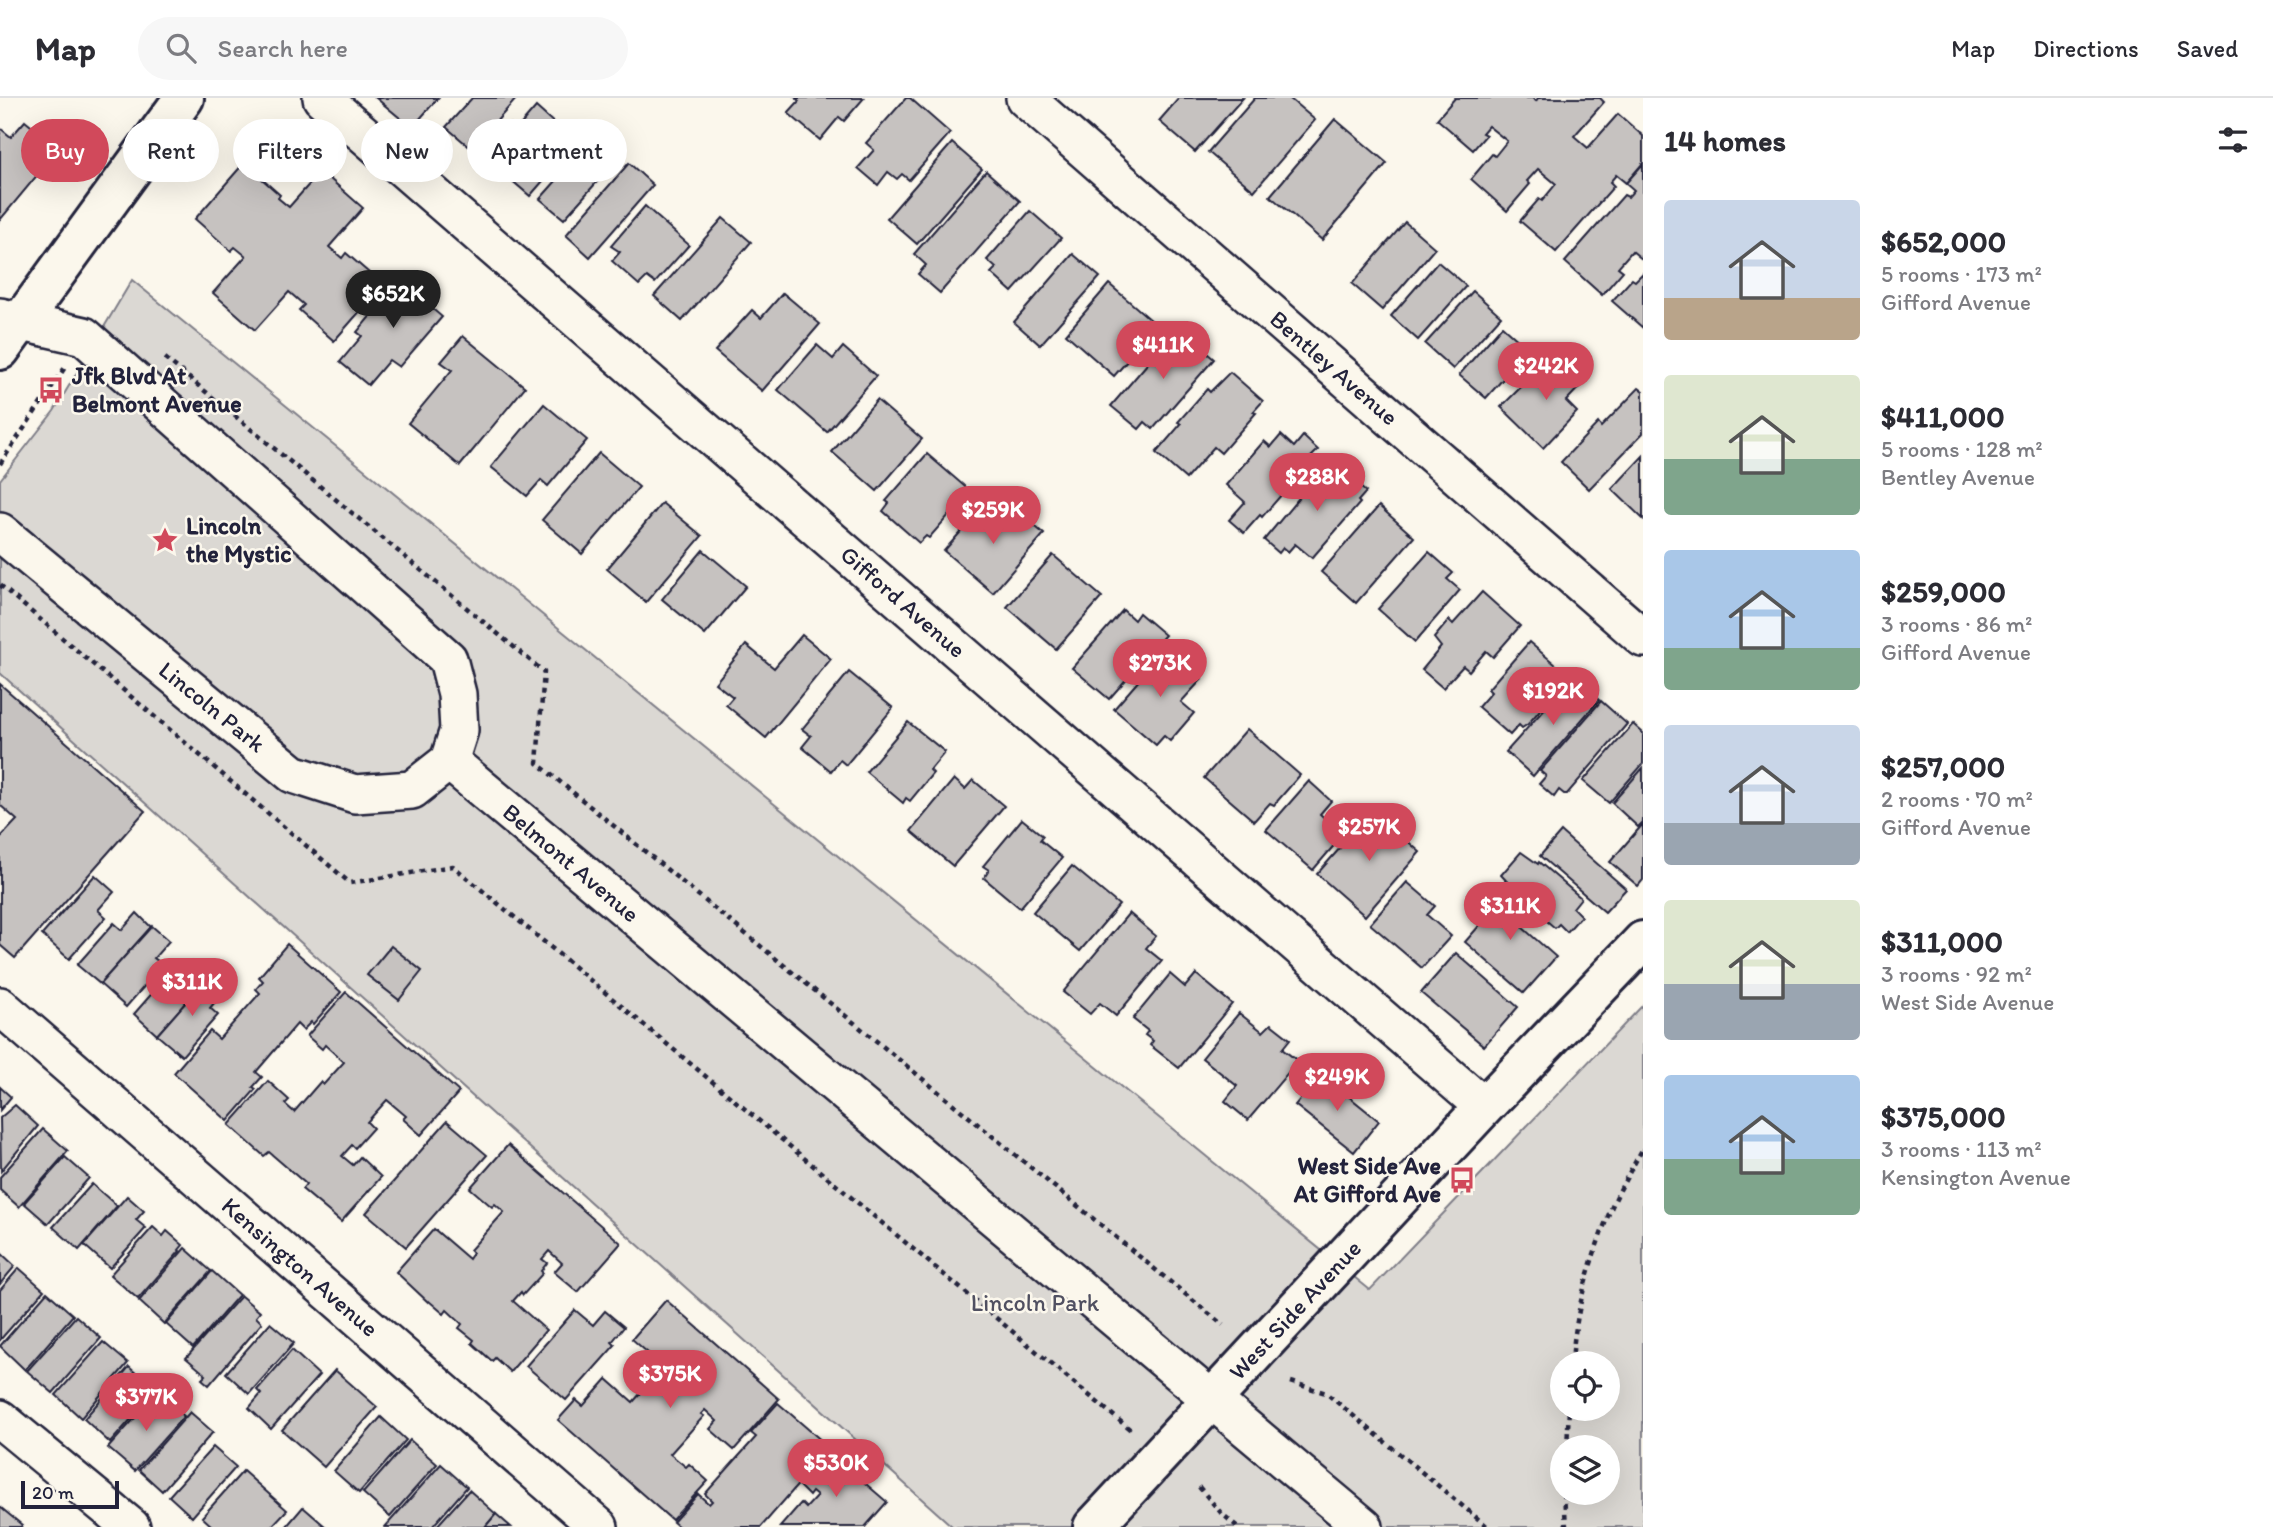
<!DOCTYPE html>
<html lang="en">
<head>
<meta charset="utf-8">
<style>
  body { margin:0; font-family:Itim,sans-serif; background:#f7f7f7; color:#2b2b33; height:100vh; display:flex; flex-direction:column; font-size:26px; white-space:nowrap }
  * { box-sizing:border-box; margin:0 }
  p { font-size:23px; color:#7c7c81 }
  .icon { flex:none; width:38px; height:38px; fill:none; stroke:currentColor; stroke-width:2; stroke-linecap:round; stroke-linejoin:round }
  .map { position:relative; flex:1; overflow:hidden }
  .side { display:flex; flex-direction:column; background:#fff; width:630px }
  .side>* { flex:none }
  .hud { position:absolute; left:21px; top:21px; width:665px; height:63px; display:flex; gap:14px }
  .buttons { position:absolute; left:1550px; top:1253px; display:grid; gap:14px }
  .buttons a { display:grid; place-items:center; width:70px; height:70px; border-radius:50%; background:#fff; box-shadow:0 7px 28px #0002; font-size:35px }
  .scale { position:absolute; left:21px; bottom:18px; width:98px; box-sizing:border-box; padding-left:7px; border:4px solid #22223b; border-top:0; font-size:19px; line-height:24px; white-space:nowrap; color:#22223b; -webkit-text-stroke:5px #fbf7ec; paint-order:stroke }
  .price { position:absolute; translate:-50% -60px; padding:0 16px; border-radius:24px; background:#d1495b; color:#fff; font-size:23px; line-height:46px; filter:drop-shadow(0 2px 4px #0008) }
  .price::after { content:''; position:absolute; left:50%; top:42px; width:21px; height:16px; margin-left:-10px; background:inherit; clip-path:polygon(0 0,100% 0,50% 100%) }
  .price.current { background:#222; color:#fff }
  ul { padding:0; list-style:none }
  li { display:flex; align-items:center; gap:21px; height:175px; padding:0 21px }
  li span { display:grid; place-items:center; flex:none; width:196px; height:140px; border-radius:7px; color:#555 }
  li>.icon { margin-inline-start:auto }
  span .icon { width:84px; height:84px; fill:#fffc; stroke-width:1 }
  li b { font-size:30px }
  h2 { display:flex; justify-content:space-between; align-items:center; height:84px; padding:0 21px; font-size:30px }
  .chip { padding:0 24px; border-radius:32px; background:#fff; box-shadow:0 7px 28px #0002; font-size:24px; line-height:63px }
  .chip.current { background:#d1495b; color:#fff }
  header { display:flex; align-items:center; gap:42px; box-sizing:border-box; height:98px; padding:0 35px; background:#fff; border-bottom:2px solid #e1e1e2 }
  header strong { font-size:33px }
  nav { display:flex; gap:38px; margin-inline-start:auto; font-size:24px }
  .search { width:490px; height:63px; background:#f7f7f7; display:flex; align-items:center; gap:18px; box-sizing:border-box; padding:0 24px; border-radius:38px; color:#7c7c81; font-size:26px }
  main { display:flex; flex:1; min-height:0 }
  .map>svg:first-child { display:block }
</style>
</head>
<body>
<header>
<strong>Map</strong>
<div class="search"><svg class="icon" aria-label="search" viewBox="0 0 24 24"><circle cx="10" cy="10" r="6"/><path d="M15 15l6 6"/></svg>Search here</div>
<nav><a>Map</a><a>Directions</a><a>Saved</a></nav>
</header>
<main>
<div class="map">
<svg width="1643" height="1429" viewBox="0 0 1643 1429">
  <rect width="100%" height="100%" fill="#fbf7ec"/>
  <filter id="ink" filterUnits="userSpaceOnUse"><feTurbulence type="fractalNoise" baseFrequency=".0143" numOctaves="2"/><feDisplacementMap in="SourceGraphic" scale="14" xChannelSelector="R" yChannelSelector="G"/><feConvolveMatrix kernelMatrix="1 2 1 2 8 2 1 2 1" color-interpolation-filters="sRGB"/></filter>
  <g filter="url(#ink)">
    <path fill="#dbd8d3" stroke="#7e7d87" stroke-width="2" fill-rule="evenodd" d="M132 182 1370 1192 1643 907V1429H953L0 575V382L54 313ZM1563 1265H1608V1311H1563ZM1563 1349H1608V1395H1563Z"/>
    <g fill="#c6c2c0" stroke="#22223b" stroke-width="2">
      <polygon points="376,0 438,0 412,30"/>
      <polygon points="472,0 517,0 472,51 446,29"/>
      <polygon points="796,0 864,0 844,23 839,19 820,42 788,15 799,3"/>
      <polygon points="906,0 910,0 950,35 909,82 902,76 897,81 888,74 878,87 858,70 874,52 866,45"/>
      <polygon points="1179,0 1243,0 1195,54 1159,23"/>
      <polygon points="1255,0 1289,0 1315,22 1254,93 1208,54"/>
      <polygon points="1455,0 1532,0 1536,3 1538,0 1600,0 1604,4 1574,38 1588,50 1618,16 1643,38 1643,65 1626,85 1616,77 1610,84 1614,88 1556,154 1520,123 1539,101 1542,103 1556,86 1538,71 1527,83 1530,86 1507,113 1471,81 1492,56 1495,58 1507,43 1488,28 1482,35 1486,37 1473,52 1437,21"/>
      <polygon points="536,9 576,45 530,98 502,74 505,70 487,54 511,26 517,31"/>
      <polygon points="1335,21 1387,65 1322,142 1270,98"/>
      <polygon points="25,23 59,51 0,122 0,30 11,39"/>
      <polygon points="596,38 620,58 564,121 540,101"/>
      <polygon points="952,45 982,71 917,146 887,120"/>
      <polygon points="244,65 280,97 278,100 289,109 321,73 363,110 329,149 342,160 346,155 383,187 334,243 299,212 304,207 289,194 255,232 213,195 246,158 235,149 231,153 195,121"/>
      <polygon points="629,65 653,87 590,159 566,137"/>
      <polygon points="1643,66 1643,162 1632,153 1618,169 1623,173 1602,197 1565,164 1624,97 1628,99 1634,92 1626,85"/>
      <polygon points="986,73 1020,103 940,195 918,176 926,167 914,156"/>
      <polygon points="645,108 689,147 655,185 647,179 639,187 612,163 620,154 611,148"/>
      <polygon points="1030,113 1061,140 1012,194 991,175 996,170 987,162"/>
      <polygon points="723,120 751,144 682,223 654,198"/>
      <polygon points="1405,124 1435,150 1382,212 1352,186"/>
      <polygon points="1073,156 1100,179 1040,247 1014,224"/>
      <polygon points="1438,164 1466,188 1418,242 1391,218"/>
      <polygon points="406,175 435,199 428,207 442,219 399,269 389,262 368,287 340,264 362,238 357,234"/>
      <polygon points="1643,175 1643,230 1612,203 1632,181 1635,183"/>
      <polygon points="1109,186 1158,228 1114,278 1066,236"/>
      <polygon points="1473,193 1501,218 1453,271 1425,246"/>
      <polygon points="783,195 820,226 762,293 715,253 752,212 761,220"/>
      <polygon points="1502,228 1529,252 1486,300 1459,277"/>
      <polygon points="1178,230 1214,261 1153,331 1145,324 1139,331 1111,308"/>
      <polygon points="463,238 525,289 460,368 408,325 452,272 441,264"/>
      <polygon points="817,247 833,261 843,249 876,278 827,334 778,292"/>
      <polygon points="1565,259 1588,280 1566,303 1577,314 1543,350 1501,309 1535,275 1542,282"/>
      <polygon points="1230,274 1263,303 1253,314 1256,315 1221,355 1214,349 1186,381 1156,355 1181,326 1178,324 1207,291 1210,294"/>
      <polygon points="1639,290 1643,293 1643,335 1589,391 1561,364 1598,325 1601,329"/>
      <polygon points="877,302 922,341 877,393 832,354"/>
      <polygon points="544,306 587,342 548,388 541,382 527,398 491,369"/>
      <polygon points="1281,337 1294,349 1303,338 1318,352 1309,361 1311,363 1262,419 1260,417 1244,435 1229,422 1245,404 1226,387 1264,343 1271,349"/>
      <polygon points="599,355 639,389 582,456 542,422"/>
      <polygon points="927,356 970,393 929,440 926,438 919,445 883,413 889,405 886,403"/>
      <polygon points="1643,358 1643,421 1612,391"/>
      <polygon points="1332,365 1366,394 1358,403 1360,405 1312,460 1295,446 1288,454 1283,450 1279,455 1264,442 1322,372 1324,374"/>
      <polygon points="662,405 702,438 646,504 607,471"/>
      <polygon points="986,405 1011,427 1021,416 1044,436 993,495 944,453"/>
      <polygon points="1379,408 1414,439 1356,505 1321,474"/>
      <polygon points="703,452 746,488 705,537 662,501"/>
      <polygon points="1429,454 1453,475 1447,481 1460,492 1415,544 1378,511"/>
      <polygon points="1053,457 1102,499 1056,551 1007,509"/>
      <polygon points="1482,494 1520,528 1493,559 1486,553 1469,573 1463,568 1443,590 1422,572 1441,549 1434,540 1449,522 1453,526"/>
      <polygon points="1123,512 1134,522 1139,515 1165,537 1109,601 1072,570"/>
      <polygon points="802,537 831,561 766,640 726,607 733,599 715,585 746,547 774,570"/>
      <polygon points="1529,544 1569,578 1528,626 1522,630 1519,627 1510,637 1478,609 1491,594 1488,591"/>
      <polygon points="1167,550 1202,581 1181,604 1194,615 1170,643 1164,638 1156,647 1114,611"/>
      <polygon points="849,574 893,610 846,667 840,662 831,673 802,649 811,638 802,631"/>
      <polygon points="1573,579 1599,602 1533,678 1506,654"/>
      <polygon points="0,586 145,713 15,860 0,847 0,740 17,722 0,707"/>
      <polygon points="1601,603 1627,626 1567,696 1564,696 1559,692 1554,699 1539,686 1546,678 1540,673"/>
      <polygon points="908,624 945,654 930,672 933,675 910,703 906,700 903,705 866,674"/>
      <polygon points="1633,626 1643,635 1643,666 1609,705 1583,683"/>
      <polygon points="1247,631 1300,677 1274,707 1270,705 1254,723 1204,680"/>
      <polygon points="1643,670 1643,724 1638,729 1612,705"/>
      <polygon points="954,681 965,691 973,682 1004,708 953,768 911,733"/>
      <polygon points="1309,683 1331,703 1320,716 1343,737 1313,772 1266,732"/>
      <polygon points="1373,713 1420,754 1365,818 1317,776"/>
      <polygon points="1022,721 1043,738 1040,742 1062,760 1020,810 984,780 989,772 983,768"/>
      <polygon points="1643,726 1643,782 1638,788 1610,764"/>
      <polygon points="1561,734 1626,791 1605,814 1540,758"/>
      <polygon points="1521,754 1538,766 1539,764 1581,800 1573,810 1581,818 1567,834 1559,826 1555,830 1513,794 1515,792 1501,777"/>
      <polygon points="1072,768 1119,807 1080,853 1033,814"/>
      <polygon points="95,777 114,794 98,812 106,819 69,861 42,837"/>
      <polygon points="1407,784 1435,808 1427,817 1451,838 1422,870 1370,826"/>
      <polygon points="1501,785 1527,807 1514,822 1556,859 1524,895 1465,844 1494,811 1485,804"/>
      <polygon points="137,815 151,829 100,886 77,867 114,825 122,832"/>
      <polygon points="1129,815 1156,838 1146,850 1162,863 1116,918 1100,905 1090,916 1063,894"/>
      <polygon points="152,828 169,843 154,860 163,867 126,909 100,886"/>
      <polygon points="287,846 341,894 313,926 311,924 303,932 297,926 256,974 262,979 253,989 256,991 228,1023 174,975 210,933 219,941 260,895 256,891 263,883 259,879"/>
      <polygon points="391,848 422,873 399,902 367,877"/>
      <polygon points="1456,855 1518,909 1484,948 1421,895"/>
      <polygon points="192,864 209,878 157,937 134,916 170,875 177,881"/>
      <polygon points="1170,876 1185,889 1196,876 1232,906 1179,970 1150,947 1153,943 1145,937 1148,933 1133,921"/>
      <polygon points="209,878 225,892 210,910 218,917 182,958 157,937"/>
      <polygon points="346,894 459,994 421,1037 403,1021 406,1018 387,1002 367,1024 373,1030 355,1050 352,1047 342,1058 353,1067 360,1059 381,1079 341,1124 302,1091 306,1086 269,1054 264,1058 229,1027 268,983 289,1002 285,1006 294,1014 321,983 324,986 344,964 325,947 322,951 307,938"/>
      <polygon points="1239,915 1263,934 1271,926 1290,941 1282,951 1298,963 1248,1022 1225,1003 1237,988 1202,960"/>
      <polygon points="1321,976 1379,1023 1354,1054 1295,1007"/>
      <polygon points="0,989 11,999 0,1012"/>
      <polygon points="15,1007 38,1028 1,1073 0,1020"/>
      <polygon points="447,1023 487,1057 406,1149 366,1115"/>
      <polygon points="43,1031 68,1053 19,1109 0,1092 0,1079"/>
      <polygon points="508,1047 621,1145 578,1194 554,1174 562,1165 549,1153 542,1161 547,1165 541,1173 543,1175 523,1197 521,1194 513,1203 546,1232 510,1274 495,1260 492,1263 472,1245 474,1242 459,1230 462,1226 447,1212 444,1216 429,1203 428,1204 396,1174 434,1131 469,1161 473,1155 470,1152 504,1114 495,1106 492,1109 470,1090"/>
      <polygon points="65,1059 89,1080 48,1126 24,1105"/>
      <polygon points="92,1086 117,1108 79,1152 53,1129"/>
      <polygon points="127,1098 144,1113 136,1122 146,1130 110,1170 84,1147"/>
      <polygon points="153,1129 163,1138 167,1133 183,1147 179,1152 180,1153 138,1201 110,1177"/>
      <polygon points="185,1150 211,1173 164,1226 139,1203"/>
      <polygon points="0,1154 15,1168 0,1186"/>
      <polygon points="19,1170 44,1192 0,1242 0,1192"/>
      <polygon points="212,1173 239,1197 193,1250 166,1226"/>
      <polygon points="47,1194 73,1217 25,1272 0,1248"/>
      <polygon points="241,1198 260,1214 256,1219 262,1225 209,1287 202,1281 206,1277 186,1260"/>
      <polygon points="666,1202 779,1301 734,1352 710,1331 717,1323 705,1312 701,1316 704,1318 670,1356 686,1369 689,1366 708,1383 672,1422 558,1322 576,1302 583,1308 607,1281 633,1304 664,1269 632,1241"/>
      <polygon points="575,1212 593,1227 605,1213 624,1229 612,1244 615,1247 566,1302 526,1268"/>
      <polygon points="76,1218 101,1240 53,1295 27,1273"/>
      <polygon points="270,1225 294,1245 249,1296 226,1275"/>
      <polygon points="103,1244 128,1265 81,1320 56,1297"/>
      <polygon points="292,1252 319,1277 271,1331 249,1310 261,1296 257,1292"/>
      <polygon points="129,1269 156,1293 110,1345 84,1321"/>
      <polygon points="335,1272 377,1309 324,1369 282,1332"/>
      <polygon points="153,1300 161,1307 166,1302 184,1318 135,1373 108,1350"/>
      <polygon points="778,1305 830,1350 761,1429 679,1429 673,1424 698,1396 709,1406 712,1403 705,1396 756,1339 751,1335"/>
      <polygon points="190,1314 213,1334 162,1393 139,1372"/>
      <polygon points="381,1319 406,1342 359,1395 334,1373"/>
      <polygon points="410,1342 437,1366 390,1419 363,1395"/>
      <polygon points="213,1349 236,1369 192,1419 169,1398"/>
      <polygon points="830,1355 887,1404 865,1429 780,1429 801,1405 806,1410 817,1398 812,1394 809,1398 800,1389"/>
      <polygon points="441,1366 467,1389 432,1429 385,1429"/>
      <polygon points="243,1373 287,1412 271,1429 213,1429 202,1419"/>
      <polygon points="469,1392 496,1416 485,1429 436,1429"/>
      <polygon points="0,1409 22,1427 21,1429 0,1429"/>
      <polygon points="303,1409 326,1429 286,1429"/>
      <polygon points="496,1416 511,1429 485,1429"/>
    </g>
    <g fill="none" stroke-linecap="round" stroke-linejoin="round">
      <g stroke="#22223b" stroke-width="42">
        <g id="street">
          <polyline points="322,0 1484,1009"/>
          <polyline points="1025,0 1643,540"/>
          <polyline points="0,219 84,238 448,561 457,596 459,632 449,663"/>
          <polyline points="0,434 293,676 355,696 412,692 449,663"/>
          <polyline points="449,663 1364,1429"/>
          <polyline points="0,908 599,1429"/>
          <polyline points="0,1321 131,1429"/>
        </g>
      </g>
      <g stroke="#22223b" stroke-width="44">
        <polyline id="secondary" points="1093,1429 1484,1009 1643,843"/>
      </g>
      <g stroke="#22223b" stroke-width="44">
        <polyline id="primary" points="0,252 184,0"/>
      </g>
      <g stroke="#22223b" stroke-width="4.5" stroke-dasharray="5 5" stroke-linecap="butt">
        <polyline points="165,260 544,574 537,665 1223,1227"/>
        <polyline points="0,366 66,268"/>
        <polyline points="0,487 350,785 453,768 1132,1333"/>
        <path d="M1572 1265C1575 1215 1589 1165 1608 1118 1617 1095 1631 1072 1643 1050"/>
        <polyline points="1291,1284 1326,1295 1488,1429"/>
        <polyline points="1567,1349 1569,1311"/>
        <polyline points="1199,1389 1222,1416 1238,1429"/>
        <polyline points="1564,1395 1566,1429"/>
      </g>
      <use href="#street" stroke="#fbf7ec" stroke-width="37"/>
      <use href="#secondary" stroke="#fbf7ec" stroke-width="38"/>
      <use href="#primary" stroke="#fbf7ec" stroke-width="38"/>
    </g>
  </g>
  <defs>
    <g id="bus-bare" transform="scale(2.1)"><path d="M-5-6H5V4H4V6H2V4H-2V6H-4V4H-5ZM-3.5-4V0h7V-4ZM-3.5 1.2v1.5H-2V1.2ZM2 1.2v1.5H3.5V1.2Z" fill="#d1495b" stroke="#fbf7ec" stroke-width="2.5" paint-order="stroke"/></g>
    <g id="sight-bare" transform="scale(2.1)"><path d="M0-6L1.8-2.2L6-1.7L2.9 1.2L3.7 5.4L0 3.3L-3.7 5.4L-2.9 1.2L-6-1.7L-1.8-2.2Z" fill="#d1495b" stroke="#fbf7ec" stroke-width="2.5" paint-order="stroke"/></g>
  </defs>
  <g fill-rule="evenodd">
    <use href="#bus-bare" x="51" y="292"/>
    <use href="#sight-bare" x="165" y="442"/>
    <use href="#bus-bare" x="1462" y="1082"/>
  </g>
  <g text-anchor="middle" stroke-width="5" stroke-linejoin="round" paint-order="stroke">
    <g font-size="24" fill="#22223b" stroke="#fbf7ec">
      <text transform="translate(1334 270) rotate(41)" y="8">Bentley Avenue</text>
      <text transform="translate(903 504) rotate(41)" y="8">Gifford Avenue</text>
      <text transform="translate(212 609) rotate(39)" y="8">Lincoln Park</text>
      <text transform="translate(571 765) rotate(40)" y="8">Belmont Avenue</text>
      <text transform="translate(300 1169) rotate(41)" y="8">Kensington Avenue</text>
      <text transform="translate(1295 1212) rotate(-47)" y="8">West Side Avenue</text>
    </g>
    <g font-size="24" font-weight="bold" fill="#22223b" stroke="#fbf7ec" text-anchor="start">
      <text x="72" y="286">Jfk Blvd At<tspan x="72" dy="28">Belmont Avenue</tspan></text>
      <text x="186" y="436">Lincoln<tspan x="186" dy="28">the Mystic</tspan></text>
      <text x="1441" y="1076" text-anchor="end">West Side Ave<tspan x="1441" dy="28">At Gifford Ave</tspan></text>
    </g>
    <g font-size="24" fill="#505061" stroke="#fbf7ec">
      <text x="1035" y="1213">Lincoln Park</text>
    </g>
  </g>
</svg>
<div class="buttons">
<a><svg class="icon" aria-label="locate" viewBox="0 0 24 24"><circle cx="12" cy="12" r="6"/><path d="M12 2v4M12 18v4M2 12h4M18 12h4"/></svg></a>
<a><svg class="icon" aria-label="layers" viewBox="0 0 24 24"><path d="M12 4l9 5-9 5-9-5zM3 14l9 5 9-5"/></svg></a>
</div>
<div class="scale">20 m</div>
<b class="price current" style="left:393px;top:232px">$652K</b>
<b class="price" style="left:1163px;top:283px">$411K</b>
<b class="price" style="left:1546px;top:304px">$242K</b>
<b class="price" style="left:1317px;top:415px">$288K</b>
<b class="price" style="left:993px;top:448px">$259K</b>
<b class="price" style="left:1160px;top:601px">$273K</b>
<b class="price" style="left:1553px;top:629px">$192K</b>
<b class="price" style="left:1369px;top:765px">$257K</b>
<b class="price" style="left:1510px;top:844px">$311K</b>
<b class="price" style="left:192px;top:920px">$311K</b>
<b class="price" style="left:1337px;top:1015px">$249K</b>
<b class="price" style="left:670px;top:1312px">$375K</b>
<b class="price" style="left:146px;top:1335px">$377K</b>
<b class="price" style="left:836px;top:1401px">$530K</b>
<div class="hud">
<a class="chip current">Buy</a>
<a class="chip">Rent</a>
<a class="chip">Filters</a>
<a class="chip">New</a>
<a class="chip">Apartment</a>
</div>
</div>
<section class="side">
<h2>14 homes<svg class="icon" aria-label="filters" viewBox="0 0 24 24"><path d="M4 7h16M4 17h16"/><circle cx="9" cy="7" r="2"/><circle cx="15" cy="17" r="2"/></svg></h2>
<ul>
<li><span style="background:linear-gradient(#c9d6e8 70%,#b9a48a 0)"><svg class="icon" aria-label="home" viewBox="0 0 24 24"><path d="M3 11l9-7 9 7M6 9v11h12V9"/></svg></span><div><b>$652,000</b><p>5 rooms · 173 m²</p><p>Gifford Avenue</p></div></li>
<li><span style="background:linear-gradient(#dfe7d0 60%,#7fa58c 0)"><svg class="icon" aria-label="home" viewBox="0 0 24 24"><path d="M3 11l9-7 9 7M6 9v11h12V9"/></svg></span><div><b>$411,000</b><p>5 rooms · 128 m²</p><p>Bentley Avenue</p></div></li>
<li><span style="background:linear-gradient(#a9c7e8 70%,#7fa58c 0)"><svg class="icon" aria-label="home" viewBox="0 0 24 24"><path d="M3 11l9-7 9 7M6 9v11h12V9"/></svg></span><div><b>$259,000</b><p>3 rooms · 86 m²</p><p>Gifford Avenue</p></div></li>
<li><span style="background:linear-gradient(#c9d6e8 70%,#9aa5b1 0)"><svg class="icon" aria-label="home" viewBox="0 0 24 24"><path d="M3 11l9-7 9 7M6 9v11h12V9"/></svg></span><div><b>$257,000</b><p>2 rooms · 70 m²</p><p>Gifford Avenue</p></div></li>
<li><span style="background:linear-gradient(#dfe7d0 60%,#9aa5b1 0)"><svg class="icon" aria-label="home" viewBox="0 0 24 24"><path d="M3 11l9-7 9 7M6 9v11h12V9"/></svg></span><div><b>$311,000</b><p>3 rooms · 92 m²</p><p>West Side Avenue</p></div></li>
<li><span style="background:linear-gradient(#a9c7e8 60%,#7fa58c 0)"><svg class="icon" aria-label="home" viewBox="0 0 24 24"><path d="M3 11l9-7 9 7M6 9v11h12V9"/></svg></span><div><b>$375,000</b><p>3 rooms · 113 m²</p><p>Kensington Avenue</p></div></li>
</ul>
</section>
</main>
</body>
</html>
